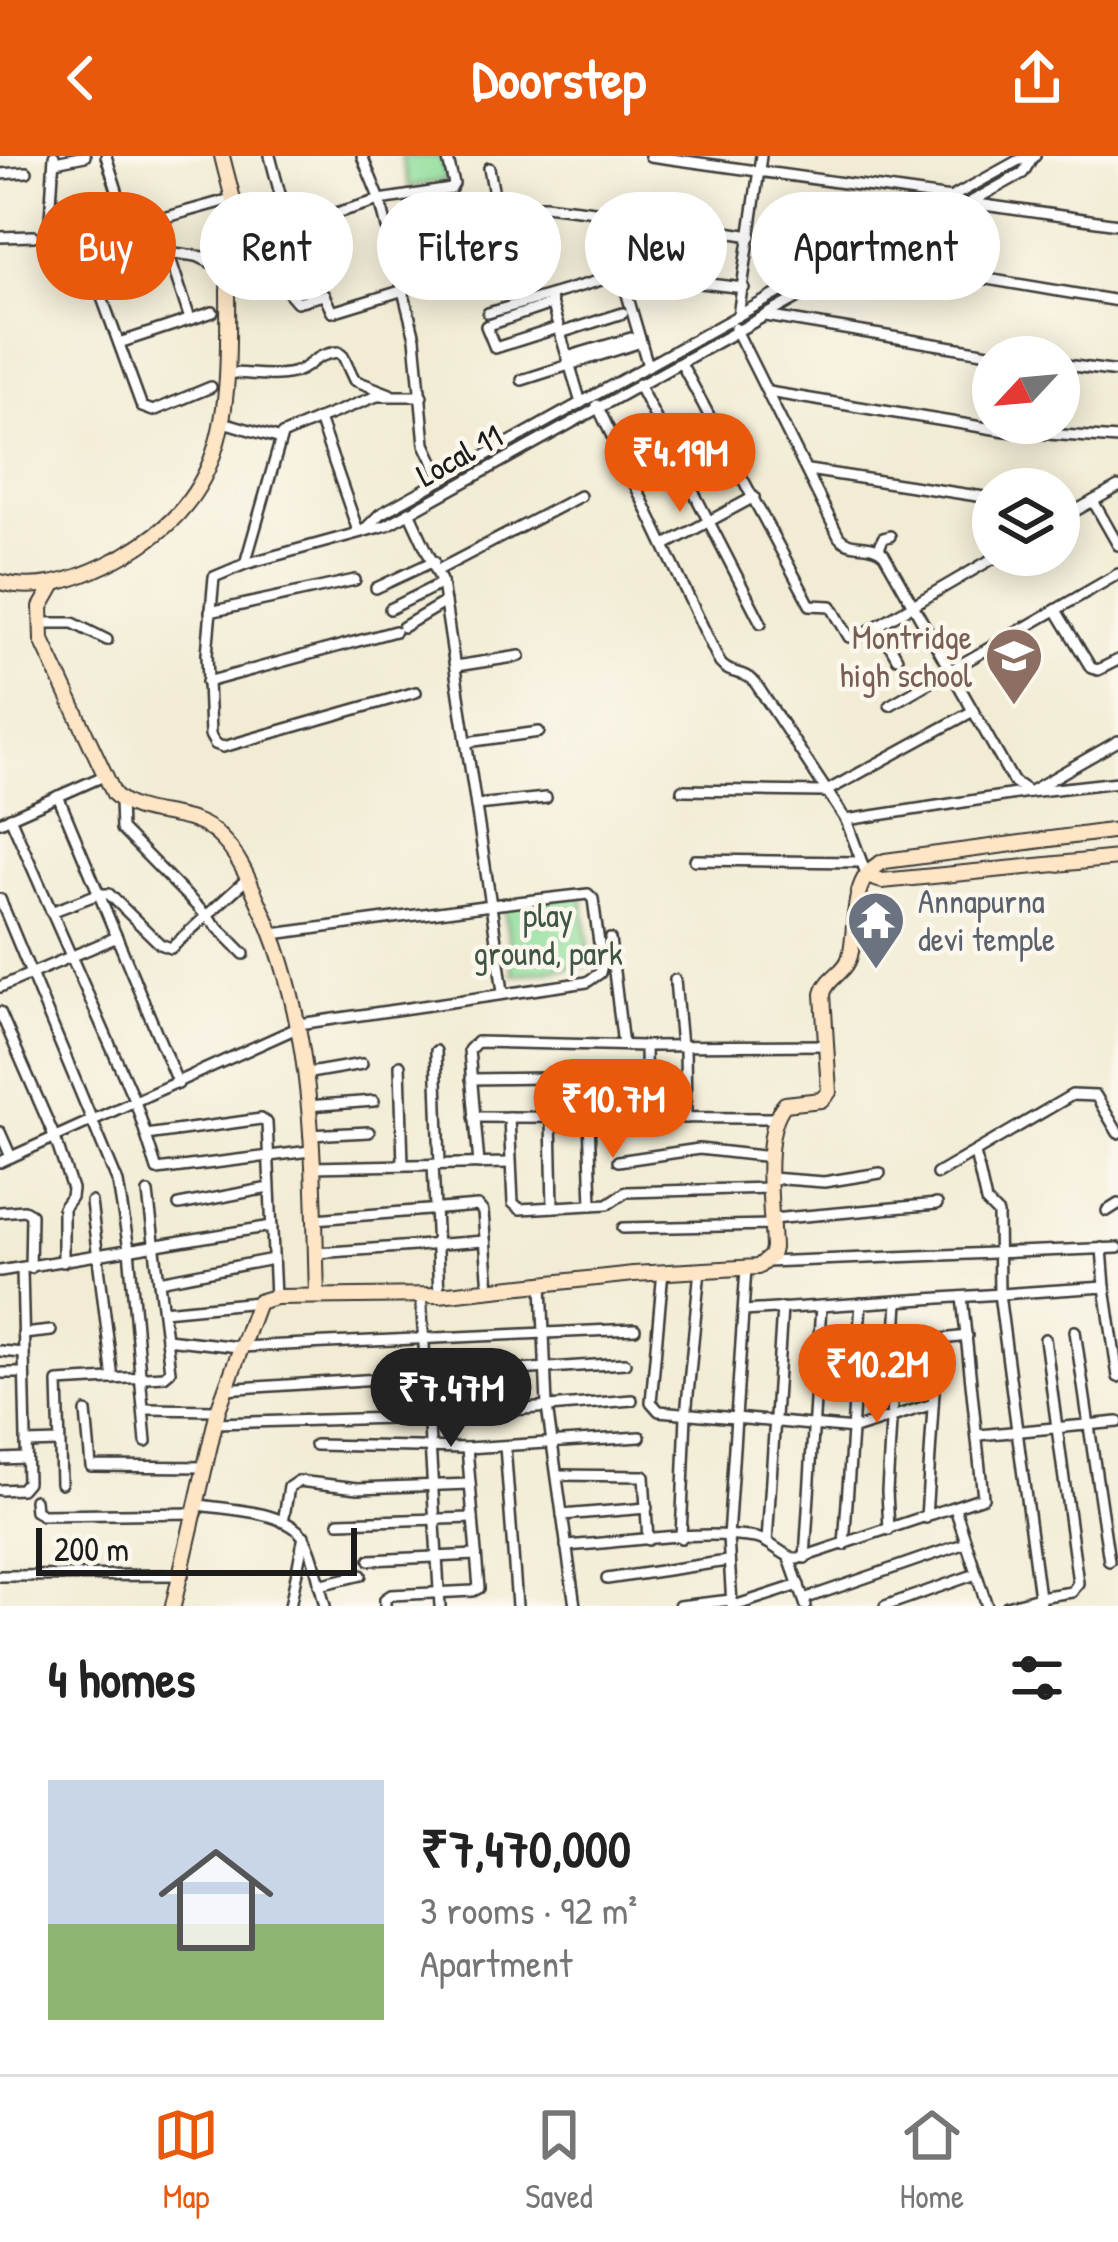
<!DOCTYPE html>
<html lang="en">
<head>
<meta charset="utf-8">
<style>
  body { margin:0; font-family:"Patrick Hand",sans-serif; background:#f6f6f6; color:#222; height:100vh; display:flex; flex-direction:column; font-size:45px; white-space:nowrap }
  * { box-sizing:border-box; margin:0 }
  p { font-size:39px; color:#767676 }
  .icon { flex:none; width:66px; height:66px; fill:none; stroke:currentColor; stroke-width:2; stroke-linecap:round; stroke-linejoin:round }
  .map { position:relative; height:1450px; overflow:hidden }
  .side { display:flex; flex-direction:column; background:#fff; flex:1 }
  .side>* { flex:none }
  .hud { position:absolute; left:36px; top:36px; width:1047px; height:108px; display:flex; gap:24px }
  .needle { width:78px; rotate:244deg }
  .buttons { position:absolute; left:972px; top:180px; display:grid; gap:24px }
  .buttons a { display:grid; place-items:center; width:108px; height:108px; border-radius:50%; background:#fff; box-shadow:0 6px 30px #0003; font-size:60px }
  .scale { position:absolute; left:36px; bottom:30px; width:321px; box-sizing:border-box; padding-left:12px; border:6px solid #1c1c1c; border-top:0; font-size:33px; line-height:42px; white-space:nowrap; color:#1c1c1c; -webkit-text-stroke:9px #fbf7ec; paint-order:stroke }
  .price { position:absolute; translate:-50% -102px; padding:0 27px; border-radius:42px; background:#ea580c; color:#fff; font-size:39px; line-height:78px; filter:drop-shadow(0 3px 6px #0008) }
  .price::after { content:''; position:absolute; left:50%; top:72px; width:36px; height:27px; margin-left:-18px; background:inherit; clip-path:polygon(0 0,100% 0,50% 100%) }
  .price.on { background:#222; color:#fff }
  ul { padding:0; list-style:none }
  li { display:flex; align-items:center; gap:36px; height:300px; padding:0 48px }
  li+li { border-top:3px solid #e0e0e0 }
  li span { display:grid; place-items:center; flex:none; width:336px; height:240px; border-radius:0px; color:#555 }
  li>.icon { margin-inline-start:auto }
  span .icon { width:144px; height:144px; fill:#fffc; stroke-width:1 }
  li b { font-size:51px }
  h2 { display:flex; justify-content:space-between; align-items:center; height:144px; padding:0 48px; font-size:51px }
  .tag { padding:0 42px; border-radius:54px; background:#fff; box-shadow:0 6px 30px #0003; font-size:42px; line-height:108px }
  .tag.on { background:#ea580c; color:#fff }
  header { display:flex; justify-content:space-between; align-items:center; height:156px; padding:0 48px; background:#ea580c; color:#fff; font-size:54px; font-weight:800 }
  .tab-bar { display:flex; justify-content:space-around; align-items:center; height:168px; border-top:3px solid #e0e0e0; background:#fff; font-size:33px; color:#767676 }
  .tab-bar a { display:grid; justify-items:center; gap:6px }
  .tab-bar .on { color:#ea580c }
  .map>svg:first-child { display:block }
</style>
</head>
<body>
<header><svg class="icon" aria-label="back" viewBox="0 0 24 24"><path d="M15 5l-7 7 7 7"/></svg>Doorstep<svg class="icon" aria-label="share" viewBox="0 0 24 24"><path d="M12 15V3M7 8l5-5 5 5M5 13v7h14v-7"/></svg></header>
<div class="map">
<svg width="1118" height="1450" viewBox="0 0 1118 1450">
  <rect width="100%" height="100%" fill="#fbf7ec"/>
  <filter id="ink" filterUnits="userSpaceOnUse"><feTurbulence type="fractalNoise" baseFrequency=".00833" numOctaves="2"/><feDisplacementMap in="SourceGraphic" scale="24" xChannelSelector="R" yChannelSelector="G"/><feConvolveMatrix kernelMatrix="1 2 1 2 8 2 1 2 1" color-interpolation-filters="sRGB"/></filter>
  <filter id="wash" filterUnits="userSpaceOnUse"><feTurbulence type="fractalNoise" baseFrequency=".004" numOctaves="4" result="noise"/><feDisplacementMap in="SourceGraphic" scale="48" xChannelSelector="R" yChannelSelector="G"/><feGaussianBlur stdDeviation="2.7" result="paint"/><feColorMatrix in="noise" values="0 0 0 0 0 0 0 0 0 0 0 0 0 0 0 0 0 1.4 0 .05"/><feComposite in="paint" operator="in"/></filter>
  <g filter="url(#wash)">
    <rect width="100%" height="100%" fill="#f2ecd4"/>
    <g fill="#92df9d" stroke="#577e5c" stroke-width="3">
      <polygon points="401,0 441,0 446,24 409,31"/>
      <polygon points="582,736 591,809 513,819 504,749"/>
    </g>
  </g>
  <g filter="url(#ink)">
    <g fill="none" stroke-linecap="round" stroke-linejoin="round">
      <g stroke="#3c3b38" stroke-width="14">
        <g id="street">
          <polyline points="54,0 49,79 59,91 231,43"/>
          <polyline points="106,0 129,72"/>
          <polyline points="270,0 289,72"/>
          <polyline points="362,0 380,44 451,33 454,28 447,0"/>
          <polyline points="650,0 951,42"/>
          <polyline points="55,6 85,0"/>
          <polyline points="489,12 496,49"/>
          <polyline points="0,18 27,16"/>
          <polyline points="970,47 1118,68"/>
          <polyline points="603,56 751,80"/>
          <polyline points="258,80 284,131 297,146 324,139 332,156 404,134"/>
          <polyline points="0,81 34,80"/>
          <polyline points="239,86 380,44 415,182 425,288 442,324"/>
          <polyline points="774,88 847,100"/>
          <polyline points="168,96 190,163"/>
          <polyline points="199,101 230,116"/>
          <polyline points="869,103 1118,145"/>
          <polyline points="89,106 142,251 153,255 211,231"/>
          <polyline points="484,106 490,60 496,49 545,49 603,56 648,210"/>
          <polyline points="60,110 159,95 234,105"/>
          <polyline points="550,143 581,247"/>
          <polyline points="551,148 486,170 495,192 558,172"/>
          <polyline points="488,157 622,118 744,132"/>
          <polyline points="738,160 761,0"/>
          <polyline points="766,160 1013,201"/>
          <path d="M735 172 839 381C851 395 870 384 884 398L1013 625 1029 636 1118 626"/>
          <polyline points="560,177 623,157"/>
          <polyline points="119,187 213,156"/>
          <polyline points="567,201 631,182"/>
          <polyline points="681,207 810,449 831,450 849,481 858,481 999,399"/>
          <polyline points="1059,208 1118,216"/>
          <path d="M230 217C249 217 274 222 292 217 311 213 309 200 338 196L343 200 354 224 390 238"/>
          <polyline points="522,224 641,186"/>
          <polyline points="638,228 761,467"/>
          <polyline points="768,236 1006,275 1118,283"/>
          <path d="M597 249 720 507C730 520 746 514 756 528L846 664 867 720"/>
          <polyline points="223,266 281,283"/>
          <polyline points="808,314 984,341"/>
          <polyline points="1093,345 1118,389"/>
          <polyline points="1059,364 1118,331"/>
          <polyline points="365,373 380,358 1017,5 1035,0"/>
          <polyline points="358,375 319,263 377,240 422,240"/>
          <polyline points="665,389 754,341"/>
          <polyline points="879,393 883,382 890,380"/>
          <polyline points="245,408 282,279 319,263"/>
          <polyline points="438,414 580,340"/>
          <polyline points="376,432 434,405"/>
          <polyline points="390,453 442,427"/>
          <polyline points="1056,454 1091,512 1098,514 1118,504"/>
          <polyline points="210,456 355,424"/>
          <polyline points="40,467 73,467 107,484"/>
          <polyline points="879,470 897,502"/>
          <polyline points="403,471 445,446"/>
          <polyline points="456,510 520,500"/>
          <polyline points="207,526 395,475"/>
          <polyline points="416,536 223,591 215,588 210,579 207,498 214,421 245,408 387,369 1023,17 1032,2"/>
          <polyline points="890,549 1118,418"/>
          <polyline points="467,586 539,576"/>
          <polyline points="682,634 825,636 973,555"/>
          <polyline points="58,640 178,928"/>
          <polyline points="120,645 121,673 244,798"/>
          <polyline points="476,649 546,642"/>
          <polyline points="10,661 136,948 157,1014 310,995"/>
          <polyline points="846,664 1029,636 1118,585"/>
          <polyline points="0,666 106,619"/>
          <polyline points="695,704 861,706"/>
          <polyline points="0,743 118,1027 129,1093 146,1286"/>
          <polyline points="51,756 98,738 109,738 160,788 171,792 248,722"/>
          <polyline points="273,778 491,749 442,427 409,356"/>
          <polyline points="610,783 623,889"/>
          <polyline points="675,824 681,890"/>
          <polyline points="0,831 117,781"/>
          <polyline points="0,856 55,982 72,1033 71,1041 63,1052 63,1106"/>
          <polyline points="299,868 587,826 600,817 602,809 593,743 588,738 491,749 503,836"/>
          <polyline points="645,890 827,889"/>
          <polyline points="685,890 686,962"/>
          <polyline points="436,895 440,1008"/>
          <polyline points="400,909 403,1009"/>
          <polyline points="304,918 362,908"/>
          <polyline points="471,923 618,921 645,917"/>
          <polyline points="307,950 374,945"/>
          <polyline points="474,961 776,962"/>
          <polyline points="509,961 513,1047 520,1053 608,1048 626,1036 770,1032"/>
          <polyline points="589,962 592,1049"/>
          <polyline points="551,963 553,1051"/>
          <polyline points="0,976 11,1001"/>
          <polyline points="146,979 261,963 267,967 275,1141"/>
          <polyline points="309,979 369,976"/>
          <polyline points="975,997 986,1046 998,1058 999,1138 1039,1441 1007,1450"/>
          <polyline points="618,1005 699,993 771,1001"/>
          <polyline points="0,1006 299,871"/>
          <polyline points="433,1008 439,1139"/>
          <polyline points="479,1008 469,894 477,886 645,890 646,963"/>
          <polyline points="311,1011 510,1007"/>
          <polyline points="937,1018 1072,939 1096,940 1118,977"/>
          <polyline points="770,1022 824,1026 880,1017"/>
          <polyline points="91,1046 113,1223"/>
          <polyline points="179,1049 269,1032"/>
          <polyline points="1107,1055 1118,1048"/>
          <polyline points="0,1056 24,1054 31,1058 30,1112"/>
          <polyline points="315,1063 478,1050 483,1056 489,1133"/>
          <polyline points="772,1063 937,1048"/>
          <polyline points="623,1072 772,1069"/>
          <polyline points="1102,1092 1105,1131"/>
          <polyline points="316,1097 485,1085"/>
          <polyline points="766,1106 1118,1092"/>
          <polyline points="0,1115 272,1070"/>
          <polyline points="663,1115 651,1246 659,1255 854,1273 933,1248"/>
          <polyline points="159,1125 273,1103"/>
          <polyline points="542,1128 547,1251 575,1450"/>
          <polyline points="421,1140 440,1450"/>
          <polyline points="163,1155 258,1146"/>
          <polyline points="744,1155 1105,1131 1118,1221"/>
          <polyline points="1075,1175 1109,1405"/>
          <polyline points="23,1178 51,1175"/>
          <polyline points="166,1183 239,1191 635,1173"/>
          <polyline points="0,1195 24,1197"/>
          <polyline points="0,1217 24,1217"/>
          <polyline points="224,1233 625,1207"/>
          <polyline points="145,1253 218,1254"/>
          <polyline points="86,1256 91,1310 207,1311"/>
          <polyline points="215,1267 428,1261 632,1244"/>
          <polyline points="979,1279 1118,1266"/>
          <polyline points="26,1287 59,1286"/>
          <polyline points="315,1289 467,1292 640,1281"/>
          <polyline points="505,1290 517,1450"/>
          <polyline points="0,1303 26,1302"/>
          <polyline points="557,1319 644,1320 648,1384"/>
          <polyline points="61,1327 58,1226 164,1220 170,1215 148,1037"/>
          <polyline points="0,1334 21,1333 27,1326 22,1113"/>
          <polyline points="34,1344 35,1355 42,1359 197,1357"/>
          <path d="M199 1349C229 1354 290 1354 306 1385 316 1404 319 1429 325 1450"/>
          <polyline points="955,1352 987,1450"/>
          <polyline points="562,1359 647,1352"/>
          <polyline points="926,1362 937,1188 942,1183 967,1180"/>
          <polyline points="283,1366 289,1331 298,1325 358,1332 470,1328"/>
          <polyline points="339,1366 473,1362"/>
          <polyline points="889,1374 887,1335 898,1145"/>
          <polyline points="681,1382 686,1259 700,1113"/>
          <polyline points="767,1386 782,1152"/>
          <polyline points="844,1389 861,1147"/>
          <path d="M566 1390C627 1386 696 1373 756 1382 772 1385 781 1400 797 1403L983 1341 962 1141"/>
          <polyline points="789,1402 806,1450"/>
          <polyline points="805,1402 821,1150"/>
          <polyline points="370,1404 476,1399"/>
          <polyline points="0,1420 183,1419"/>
          <polyline points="607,1423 727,1405"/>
          <polyline points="319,1429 361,1419"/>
          <polyline points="804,1443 966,1387"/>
          <polyline points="290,1450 304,1380"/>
          <polyline points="385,1450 385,1443 391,1439 473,1435 479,1432 467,1292"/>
          <polyline points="679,1450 731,1444"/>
          <polyline points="732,1450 728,1381 746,1112"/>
          <polyline points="734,1450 799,1429"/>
          <polyline points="885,1450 976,1418"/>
          <polyline points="1041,1450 1039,1441 1072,1436 1078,1427 1045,1183"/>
        </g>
      </g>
      <g stroke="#3c3b38" stroke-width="18">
        <g id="secondary">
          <path d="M0 426C37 436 72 425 107 408 231 348 229 258 228 135 228 116 239 100 239 81 238 55 228 26 222 0"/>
          <path d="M54 428 41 451 42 484 114 638C141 666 190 649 221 682 239 700 248 722 258 745 316 866 313 1009 317 1140"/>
          <polyline points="867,720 882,725 1118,702"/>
          <path d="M173 1450 218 1254 258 1146 275 1141 439 1139 633 1118 758 1111 771 1100 773 1092C772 1056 760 975 785 948L821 944 829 936 823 838C827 821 846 817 850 800 858 769 848 719 885 705L1118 674"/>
        </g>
      </g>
      <use href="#street" stroke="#fff" stroke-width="9"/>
      <use href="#secondary" stroke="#fde5c5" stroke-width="14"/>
    </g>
  </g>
  <defs>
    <g id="school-pin" transform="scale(3)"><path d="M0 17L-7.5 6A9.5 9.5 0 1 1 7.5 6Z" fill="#8d6e63" stroke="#fbf7ec"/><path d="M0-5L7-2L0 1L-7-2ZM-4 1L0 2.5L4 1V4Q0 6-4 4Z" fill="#fff"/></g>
    <g id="temple-pin" transform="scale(3)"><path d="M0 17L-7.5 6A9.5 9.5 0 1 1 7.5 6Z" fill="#6b7280" stroke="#fbf7ec"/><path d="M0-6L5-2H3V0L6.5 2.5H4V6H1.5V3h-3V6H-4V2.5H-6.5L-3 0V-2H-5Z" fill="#fff"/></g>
  </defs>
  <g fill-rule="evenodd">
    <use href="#school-pin" x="1014" y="500"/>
    <use href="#temple-pin" x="876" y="764"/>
  </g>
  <g text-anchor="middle" stroke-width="9" stroke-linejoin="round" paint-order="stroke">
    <g font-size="33" fill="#1c1c1c" stroke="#fbf7ec">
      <text transform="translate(459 299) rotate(-29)" y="12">Local 11</text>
    </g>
    <g font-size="33" fill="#785e54" stroke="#fbf7ec" text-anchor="end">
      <text x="972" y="493">Montridge<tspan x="972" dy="38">high school</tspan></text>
    </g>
    <g font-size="33" fill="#5b616d" stroke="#fbf7ec" text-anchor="start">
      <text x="918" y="757">Annapurna<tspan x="918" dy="38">devi temple</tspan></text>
    </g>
    <g font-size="33" fill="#3f5643" stroke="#fbf7ec">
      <text x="548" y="771">play<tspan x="548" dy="38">ground, park</tspan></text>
    </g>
  </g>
</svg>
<div class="buttons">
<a><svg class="needle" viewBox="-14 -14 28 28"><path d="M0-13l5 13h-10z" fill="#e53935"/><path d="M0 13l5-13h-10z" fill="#767676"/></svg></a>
<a><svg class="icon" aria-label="layers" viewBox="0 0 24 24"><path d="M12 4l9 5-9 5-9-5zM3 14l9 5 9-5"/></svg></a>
</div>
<div class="scale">200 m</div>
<b class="price" style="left:680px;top:359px">₹4.19M</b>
<b class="price" style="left:613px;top:1005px">₹10.7M</b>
<b class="price" style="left:877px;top:1270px">₹10.2M</b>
<b class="price on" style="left:451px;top:1294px">₹7.47M</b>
<div class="hud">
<a class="tag on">Buy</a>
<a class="tag">Rent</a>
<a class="tag">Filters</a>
<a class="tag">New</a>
<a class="tag">Apartment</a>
</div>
</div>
<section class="side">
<h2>4 homes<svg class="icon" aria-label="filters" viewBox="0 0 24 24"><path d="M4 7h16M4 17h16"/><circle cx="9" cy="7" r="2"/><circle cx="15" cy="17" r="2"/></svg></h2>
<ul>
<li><span style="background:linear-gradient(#c9d6e8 60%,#8fb573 0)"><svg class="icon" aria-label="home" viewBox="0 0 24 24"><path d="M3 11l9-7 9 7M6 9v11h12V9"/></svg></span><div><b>₹7,470,000</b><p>3 rooms · 92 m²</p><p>Apartment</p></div></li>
</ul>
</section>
<nav class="tab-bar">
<a class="on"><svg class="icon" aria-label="map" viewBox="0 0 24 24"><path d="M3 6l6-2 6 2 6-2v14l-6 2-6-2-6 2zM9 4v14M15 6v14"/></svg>Map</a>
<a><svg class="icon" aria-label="saved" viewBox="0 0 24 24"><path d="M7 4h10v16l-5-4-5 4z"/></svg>Saved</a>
<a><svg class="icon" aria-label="home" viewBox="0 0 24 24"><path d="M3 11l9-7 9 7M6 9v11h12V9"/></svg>Home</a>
</nav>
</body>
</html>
